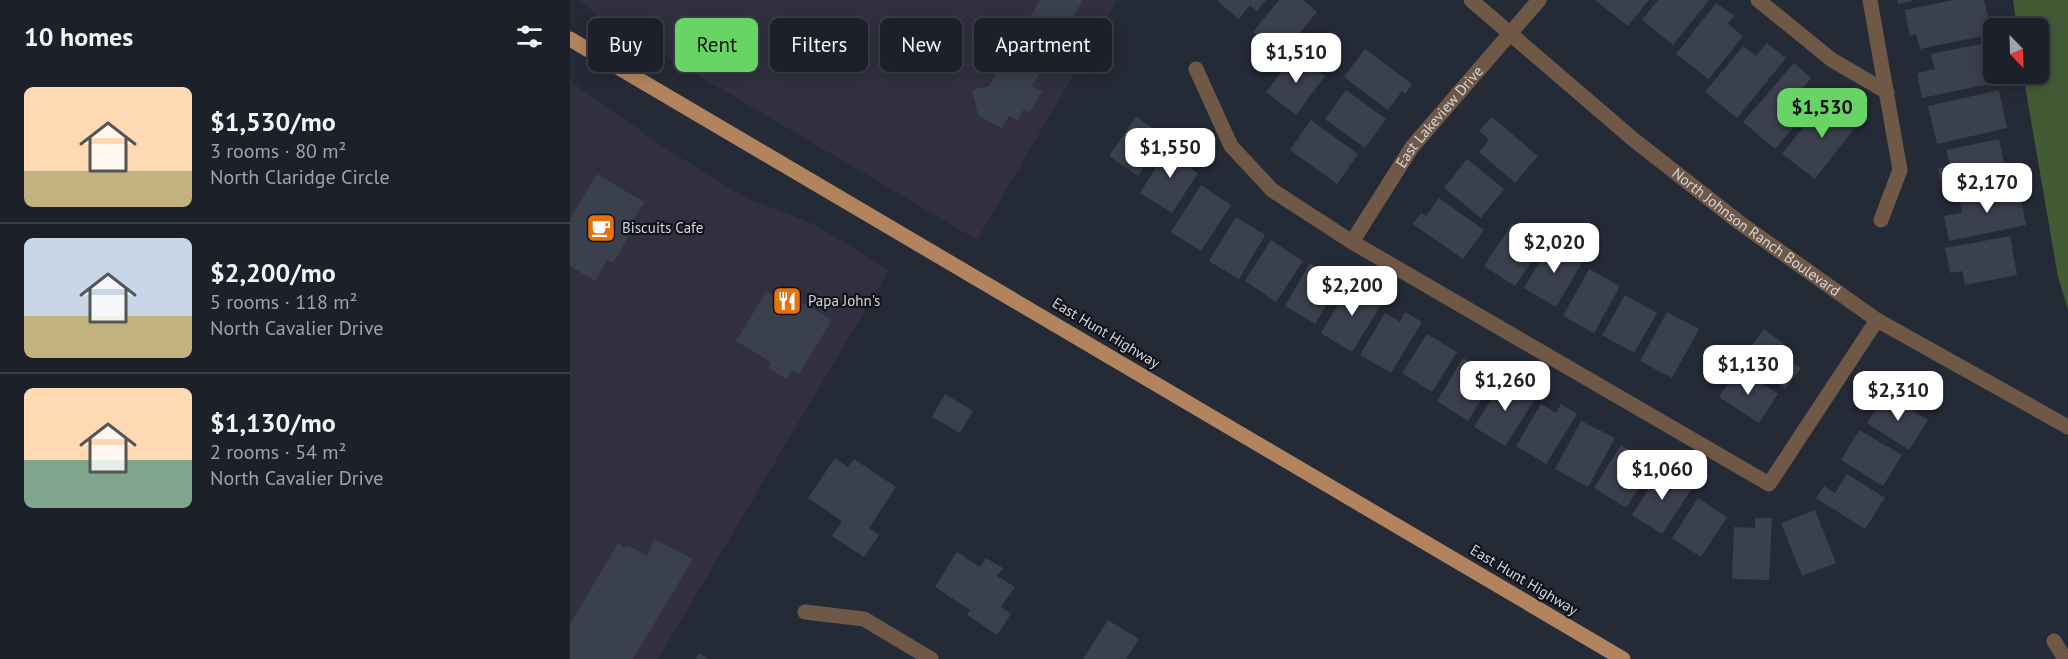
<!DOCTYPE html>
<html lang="en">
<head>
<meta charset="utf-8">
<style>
  body { margin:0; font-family:"PT Sans",sans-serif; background:#252831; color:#f1f3f6; height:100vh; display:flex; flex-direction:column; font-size:22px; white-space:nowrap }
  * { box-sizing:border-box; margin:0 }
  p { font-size:20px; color:#a0a3a8 }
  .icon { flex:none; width:33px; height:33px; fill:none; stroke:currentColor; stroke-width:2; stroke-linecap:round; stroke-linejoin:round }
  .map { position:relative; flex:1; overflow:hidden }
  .panel { display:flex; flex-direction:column; background:#1c2029; width:570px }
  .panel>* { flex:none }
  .hud { position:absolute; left:18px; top:18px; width:570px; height:54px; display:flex; gap:12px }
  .needle { width:39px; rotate:157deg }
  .tools { position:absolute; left:1413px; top:18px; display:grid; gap:12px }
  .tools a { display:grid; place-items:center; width:66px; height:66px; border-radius:9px; background:#1c2029; box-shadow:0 3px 15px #0003,0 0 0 2px #3a3e46; font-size:30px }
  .price { position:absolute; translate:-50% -51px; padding:0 14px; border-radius:12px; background:#fff; color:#222; font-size:20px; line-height:39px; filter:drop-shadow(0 2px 3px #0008) }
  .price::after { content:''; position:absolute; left:50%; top:36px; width:18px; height:14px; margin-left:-9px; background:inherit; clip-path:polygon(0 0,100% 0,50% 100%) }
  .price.active { background:#67d465; color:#111 }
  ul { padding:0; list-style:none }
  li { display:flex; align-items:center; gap:18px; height:150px; padding:0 24px }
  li+li { border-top:2px solid #3a3e46 }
  li span { display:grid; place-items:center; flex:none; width:168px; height:120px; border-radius:9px; color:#555 }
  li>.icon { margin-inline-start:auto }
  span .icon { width:72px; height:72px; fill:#fffc; stroke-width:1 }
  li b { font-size:26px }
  h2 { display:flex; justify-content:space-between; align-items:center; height:72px; padding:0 24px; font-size:26px }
  .pill { padding:0 21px; border-radius:9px; background:#1c2029; box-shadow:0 3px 15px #0003,0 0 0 2px #3a3e46; font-size:21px; line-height:54px }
  .pill.active { background:#67d465; color:#111 }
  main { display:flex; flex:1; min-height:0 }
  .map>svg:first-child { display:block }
</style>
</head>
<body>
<main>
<section class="panel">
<h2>10 homes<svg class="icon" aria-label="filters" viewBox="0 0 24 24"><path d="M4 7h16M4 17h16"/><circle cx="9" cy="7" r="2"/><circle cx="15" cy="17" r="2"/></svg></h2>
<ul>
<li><span style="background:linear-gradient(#ffd9b3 70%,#c2b280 0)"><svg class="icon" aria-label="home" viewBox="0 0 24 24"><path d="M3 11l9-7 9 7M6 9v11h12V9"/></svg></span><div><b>$1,530/mo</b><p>3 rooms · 80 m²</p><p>North Claridge Circle</p></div></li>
<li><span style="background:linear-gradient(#c9d6e8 65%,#c2b280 0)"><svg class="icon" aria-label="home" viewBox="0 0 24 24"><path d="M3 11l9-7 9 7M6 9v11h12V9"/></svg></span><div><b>$2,200/mo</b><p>5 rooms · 118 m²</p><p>North Cavalier Drive</p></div></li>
<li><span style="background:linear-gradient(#ffd9b3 60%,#7fa58c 0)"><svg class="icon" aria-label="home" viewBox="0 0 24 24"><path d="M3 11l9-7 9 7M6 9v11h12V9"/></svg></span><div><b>$1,130/mo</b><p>2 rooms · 54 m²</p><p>North Cavalier Drive</p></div></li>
</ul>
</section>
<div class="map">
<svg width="1498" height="659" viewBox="0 0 1498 659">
  <rect width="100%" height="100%" fill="#252a37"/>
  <g fill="#322f40">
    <polygon points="8,0 547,0 407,240 31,18"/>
    <polygon points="0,81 95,148 176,198 244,224 319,270 88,659 0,659"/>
  </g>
  <polygon fill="#445a35" points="1443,0 1498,0 1498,309 1488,277 1453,74 1468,74 1468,28 1447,28"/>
  <g fill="#3b404e">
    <polygon points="470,0 513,0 462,86 472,92 459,113 454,109 447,120 439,116 431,128 408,115 402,90 419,86"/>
    <polygon points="649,0 696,0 687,11 680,5 669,19 648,2"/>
    <polygon points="709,0 733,0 747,12 711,55 683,32"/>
    <polygon points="1025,0 1079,0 1058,26"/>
    <polygon points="1088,0 1139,0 1103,45 1072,20"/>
    <polygon points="1327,0 1342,0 1342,1 1328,4"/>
    <polygon points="1384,0 1414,0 1422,34 1350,49 1346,34 1340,36 1335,10"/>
    <polygon points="1146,3 1164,16 1158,24 1173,36 1139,79 1106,54"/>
    <polygon points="1421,42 1424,74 1427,74 1429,82 1352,98 1347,73 1365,69 1361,54"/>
    <polygon points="1197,43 1216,58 1167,118 1135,92 1173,46 1186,56"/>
    <polygon points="795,49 842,84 835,94 832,91 818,110 774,77"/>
    <polygon points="725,54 755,76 726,115 696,92"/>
    <polygon points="1224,63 1241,78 1231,90 1245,103 1205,149 1173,122"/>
    <polygon points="776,90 816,119 795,148 755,119"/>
    <polygon points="1429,90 1437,128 1367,144 1358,106"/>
    <polygon points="1272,101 1293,117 1245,179 1212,154 1249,107 1260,116"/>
    <polygon points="566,117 595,136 568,176 539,156"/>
    <polygon points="922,117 968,156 945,183 909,152 919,140 909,131"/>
    <polygon points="741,120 788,154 767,184 720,150"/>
    <polygon points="1429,139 1437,179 1373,192 1368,168 1380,166 1376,150"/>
    <polygon points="602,142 617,151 610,161 628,173 602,213 570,193"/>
    <polygon points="897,159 934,189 911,218 874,188"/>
    <polygon points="27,174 74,202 59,227 63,229 43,263 37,260 25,281 0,266 0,219"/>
    <polygon points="631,185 661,205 631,251 601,232"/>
    <polygon points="1448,185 1456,225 1379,241 1374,216 1392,213 1389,197"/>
    <polygon points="869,198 914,230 893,259 843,224 851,213 856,216"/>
    <polygon points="666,217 695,235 669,279 639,261"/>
    <polygon points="942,224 973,244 945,286 914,266"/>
    <polygon points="1440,236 1447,275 1395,285 1392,271 1380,273 1375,248"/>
    <polygon points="701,240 733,261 706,302 675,281"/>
    <polygon points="981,242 1013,261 986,307 954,288"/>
    <polygon points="740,263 771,281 745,324 715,306"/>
    <polygon points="1019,269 1050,286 1024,333 993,316"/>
    <polygon points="781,283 813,302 782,352 751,333"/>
    <polygon points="196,292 210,300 215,292 262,320 229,374 222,370 216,379 198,368 201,362 166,341"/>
    <polygon points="1055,295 1087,313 1064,353 1032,335"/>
    <polygon points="835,312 852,322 821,373 790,355 815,313 830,322"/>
    <polygon points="1097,312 1129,329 1102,378 1070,361"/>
    <polygon points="1194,329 1220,349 1215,357 1231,368 1215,389 1172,358"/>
    <polygon points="857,334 887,352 862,392 832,373"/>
    <polygon points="893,358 910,368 915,360 930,369 898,421 867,401"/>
    <polygon points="1168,368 1208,394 1189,423 1149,397"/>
    <polygon points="935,378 966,398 935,446 904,427"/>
    <polygon points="375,394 403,411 390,433 362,417"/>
    <polygon points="1316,394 1358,420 1339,450 1297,423"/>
    <polygon points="971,404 986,413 991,404 1007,414 976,464 946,446"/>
    <polygon points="1011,421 1045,438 1018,487 985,469"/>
    <polygon points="1289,430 1332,455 1313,486 1271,460"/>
    <polygon points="1051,445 1073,459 1064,473 1074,480 1056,508 1024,488"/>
    <polygon points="265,458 278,467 284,459 326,487 299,528 309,535 294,557 262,536 272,521 238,498"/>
    <polygon points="1092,468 1123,487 1092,534 1062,515"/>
    <polygon points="1277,474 1315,498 1295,529 1246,498 1254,486 1265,493"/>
    <polygon points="1128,498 1157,517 1131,557 1102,538"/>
    <polygon points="1245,510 1266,563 1232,576 1211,523"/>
    <polygon points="1185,518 1202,518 1199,580 1162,579 1164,527 1185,528"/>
    <polygon points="84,539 123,559 63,659 0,659 0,624 48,543 56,548 58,545 77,556"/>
    <polygon points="387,552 410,567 416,558 433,568 427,576 445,587 431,607 441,614 427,635 397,615 400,610 365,587"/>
    <polygon points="538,620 569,639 556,659 513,659"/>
    <polygon points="129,653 138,659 126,659"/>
  </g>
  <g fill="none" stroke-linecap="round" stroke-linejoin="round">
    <g stroke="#6f5846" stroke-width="15">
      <path id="s1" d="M901 0 1064 140 1170 223 1307 320 1498 427"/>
      <polyline points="1188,0 1262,60 1317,92"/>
      <polyline points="1300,0 1330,170 1311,220"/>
      <polyline points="626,69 661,146 702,190 782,242 1199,484 1307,320"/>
      <path id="s2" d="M782 242 842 147 969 0"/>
      <polyline points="235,612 294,619 361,659"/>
      <polyline points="1484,641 1495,659"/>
    </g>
    <polyline stroke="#b2845e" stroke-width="15" points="0,39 1053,659"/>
  </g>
  <defs>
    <g id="cafe-square" transform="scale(1.5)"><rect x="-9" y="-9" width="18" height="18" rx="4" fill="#e8710a" stroke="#111319"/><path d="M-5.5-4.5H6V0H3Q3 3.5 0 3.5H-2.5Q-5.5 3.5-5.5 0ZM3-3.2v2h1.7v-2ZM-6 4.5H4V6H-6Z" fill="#fff"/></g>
    <g id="restaurant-square" transform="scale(1.5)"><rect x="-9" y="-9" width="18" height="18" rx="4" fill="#e8710a" stroke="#111319"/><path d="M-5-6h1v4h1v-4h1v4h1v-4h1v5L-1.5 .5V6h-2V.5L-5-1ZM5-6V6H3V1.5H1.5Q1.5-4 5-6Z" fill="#fff"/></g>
  </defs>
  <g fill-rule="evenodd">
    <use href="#cafe-square" x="31" y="228"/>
    <use href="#restaurant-square" x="217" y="301"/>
  </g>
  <g text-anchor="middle" stroke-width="4.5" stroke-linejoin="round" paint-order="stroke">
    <g font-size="15" fill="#d3d6df" stroke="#111319">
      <text dy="5" stroke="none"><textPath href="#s2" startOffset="153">East Lakeview Drive</textPath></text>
      <text dy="5" stroke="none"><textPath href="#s1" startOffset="368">North Johnson Ranch Boulevard</textPath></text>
      <text transform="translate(536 333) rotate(31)" y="5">East Hunt Highway</text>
      <text transform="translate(954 580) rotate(31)" y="5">East Hunt Highway</text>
    </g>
    <g font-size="15" fill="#d3d6df" stroke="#111319" text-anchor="start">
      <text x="52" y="233">Biscuits Cafe</text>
      <text x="238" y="306">Papa John's</text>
    </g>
  </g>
</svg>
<div class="tools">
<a><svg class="needle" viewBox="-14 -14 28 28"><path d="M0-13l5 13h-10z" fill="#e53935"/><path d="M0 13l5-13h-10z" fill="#a0a3a8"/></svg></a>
</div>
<b class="price" style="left:726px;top:84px">$1,510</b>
<b class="price active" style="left:1252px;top:139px">$1,530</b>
<b class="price" style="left:600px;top:179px">$1,550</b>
<b class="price" style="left:1417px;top:214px">$2,170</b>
<b class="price" style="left:984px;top:274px">$2,020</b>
<b class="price" style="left:782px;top:317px">$2,200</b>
<b class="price" style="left:1178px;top:396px">$1,130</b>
<b class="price" style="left:935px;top:412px">$1,260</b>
<b class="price" style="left:1328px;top:422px">$2,310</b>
<b class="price" style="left:1092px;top:501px">$1,060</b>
<div class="hud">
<a class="pill">Buy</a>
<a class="pill active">Rent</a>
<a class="pill">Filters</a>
<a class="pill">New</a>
<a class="pill">Apartment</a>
</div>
</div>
</main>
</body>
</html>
